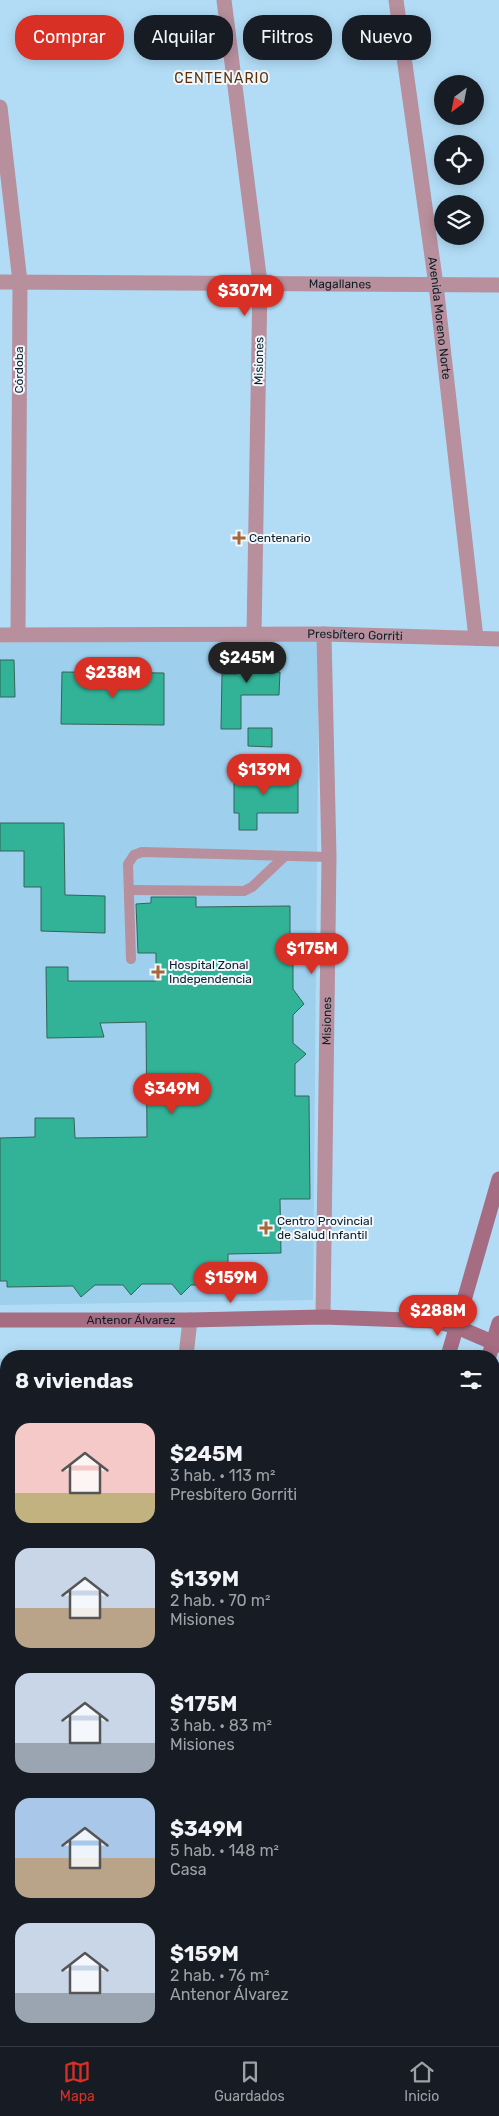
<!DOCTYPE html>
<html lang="es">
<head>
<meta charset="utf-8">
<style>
  body { margin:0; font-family:Rubik,sans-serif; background:#20242c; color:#f1f3f6; height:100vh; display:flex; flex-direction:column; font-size:19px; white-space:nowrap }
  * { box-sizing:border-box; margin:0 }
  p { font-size:16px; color:#9ea1a6 }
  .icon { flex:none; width:28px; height:28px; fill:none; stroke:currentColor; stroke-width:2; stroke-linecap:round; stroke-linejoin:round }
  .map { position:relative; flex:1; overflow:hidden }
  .sheet { position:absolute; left:0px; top:1350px; width:500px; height:696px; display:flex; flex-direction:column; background:#171b24; border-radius:20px 20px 0 0; box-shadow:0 2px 12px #0003 }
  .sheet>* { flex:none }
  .guide { position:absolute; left:15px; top:15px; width:470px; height:45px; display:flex; gap:10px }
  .needle { width:32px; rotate:212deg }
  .tools { position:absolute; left:434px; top:75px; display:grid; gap:10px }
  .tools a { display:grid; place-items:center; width:50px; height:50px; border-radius:50%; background:#171b24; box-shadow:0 2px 12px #0003; font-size:25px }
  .price { position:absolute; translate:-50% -42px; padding:0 11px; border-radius:18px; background:#d93025; color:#fff; font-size:16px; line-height:32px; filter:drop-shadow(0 1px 2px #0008) }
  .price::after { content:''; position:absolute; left:50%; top:30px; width:15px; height:11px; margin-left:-8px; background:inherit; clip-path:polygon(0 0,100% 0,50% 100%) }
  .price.current { background:#222; color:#fff }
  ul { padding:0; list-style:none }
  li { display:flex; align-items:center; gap:15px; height:125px; padding:0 15px }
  li span { display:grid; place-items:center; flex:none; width:140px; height:100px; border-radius:15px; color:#555 }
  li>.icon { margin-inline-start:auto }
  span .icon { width:60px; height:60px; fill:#fffc; stroke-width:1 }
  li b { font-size:21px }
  h2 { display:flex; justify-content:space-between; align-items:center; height:60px; padding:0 15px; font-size:21px }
  .tag { padding:0 18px; border-radius:20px; background:#171b24; box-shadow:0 2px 12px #0003; font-size:18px; line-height:45px }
  .tag.current { background:#d93025; color:#fff }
  .tab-bar { display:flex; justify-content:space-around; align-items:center; height:70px; border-top:1px solid #363941; background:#171b24; font-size:14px; color:#9ea1a6 }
  .tab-bar a { display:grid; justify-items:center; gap:2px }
  .tab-bar .current { color:#d93025 }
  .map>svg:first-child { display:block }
</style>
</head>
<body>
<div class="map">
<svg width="499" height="2046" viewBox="0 0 499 2046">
  <rect width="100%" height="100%" fill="#b2dcf6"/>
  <g fill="#9ecfed">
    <polygon points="319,640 313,1300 0,1305 0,643"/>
    <rect x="0" y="1359" width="6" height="268"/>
  </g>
  <polygon fill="#e49d6b" points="0,1549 6,1549 6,1620 0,1619"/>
  <g fill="#32b398" stroke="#336458">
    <polygon points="237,649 271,650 270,672 280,672 279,695 241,695 241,729 221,729 222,674 237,674"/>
    <polygon points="0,660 14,660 15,697 0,697"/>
    <polygon points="62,672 164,673 164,725 61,724"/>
    <polygon points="248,728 272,728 272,747 248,746"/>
    <polygon points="234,773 298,773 298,813 257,813 257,830 239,830 239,813 234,813"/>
    <polygon points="0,823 64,823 65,895 105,896 105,933 41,931 41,887 24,887 24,851 0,851"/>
    <polygon points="151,897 196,897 196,907 290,906 290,939 302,953 293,963 293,989 304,1004 293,1015 293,1043 306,1054 295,1064 295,1096 309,1096 310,1199 280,1199 281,1253 228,1254 228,1285 191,1285 181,1295 172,1284 142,1284 131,1295 123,1285 95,1285 81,1297 73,1286 7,1287 7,1281 0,1281 0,1138 35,1137 35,1118 74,1118 75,1138 147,1137 146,1022 100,1023 104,1037 47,1038 46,967 68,967 68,981 156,981 156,953 138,953 136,904 151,903"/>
  </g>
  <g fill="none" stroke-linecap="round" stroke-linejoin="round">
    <g stroke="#b78f9d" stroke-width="10">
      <polyline points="129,890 244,891 252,887 285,856"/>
      <polyline points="131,959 128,864 134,855 142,852 329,857"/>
      <polyline points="0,1666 6,1666"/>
      <polyline points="0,1688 6,1689"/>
    </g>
    <g stroke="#b78f9d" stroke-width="15">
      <polyline points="224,0 260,283 254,634"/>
      <path id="s1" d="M396 0 436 285 476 638"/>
      <polyline points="0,107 20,282 18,634"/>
      <path id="s2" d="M0 282 499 285"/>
      <path id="s3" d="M0 635 324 634 499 639"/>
      <path id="s4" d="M323 1317 329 857 324 634"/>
      <polyline points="186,1356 190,1320"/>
      <polyline points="0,1847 6,1847"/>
      <polyline points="494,1877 499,1873"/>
      <polyline points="279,2040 282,2046"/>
      <polyline points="326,2040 331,2046"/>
      <polyline points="181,2046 188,2040"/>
      <polyline points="306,2046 312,2040"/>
      <polyline points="434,2046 435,2040"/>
    </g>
    <g stroke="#a66c82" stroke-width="15">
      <path id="s5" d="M0 1320H190L323 1317 435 1321 457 1327 499 1345"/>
      <polyline points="448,1356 499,1179"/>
      <polyline points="489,1356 499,1323"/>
      <polyline points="494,1802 499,1797"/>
      <polyline points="494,1835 499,1830"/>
      <polyline points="224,2046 230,2040"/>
      <polyline points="262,2046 269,2040"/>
    </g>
  </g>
  <g fill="#aa6735" stroke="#f0f8fd" stroke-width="2">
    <path d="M236.5 530.5h5v5h5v5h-5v5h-5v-5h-5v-5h5z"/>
    <path d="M155.5 964.5h5v5h5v5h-5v5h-5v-5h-5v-5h5z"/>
    <path d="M263.5 1220.5h5v5h5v5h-5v5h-5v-5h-5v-5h5z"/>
  </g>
  <g text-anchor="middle" stroke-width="4" stroke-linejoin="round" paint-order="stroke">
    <g font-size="12" fill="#0d1e27" stroke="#f0f8fd">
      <text dy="4" stroke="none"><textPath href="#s2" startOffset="340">Magallanes</textPath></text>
      <text dy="4" stroke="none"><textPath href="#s1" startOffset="321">Avenida Moreno Norte</textPath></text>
      <text transform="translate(259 361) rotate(-89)" y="4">Misiones</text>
      <text transform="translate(19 370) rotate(-90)" y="4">Córdoba</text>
      <text dy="4" stroke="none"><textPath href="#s3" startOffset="355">Presbítero Gorriti</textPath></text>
      <text dy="4" stroke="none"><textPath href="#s4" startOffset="296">Misiones</textPath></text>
      <text dy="4" stroke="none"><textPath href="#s5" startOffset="131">Antenor Álvarez</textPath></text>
    </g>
    <g font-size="12" fill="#0d1e27" stroke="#f0f8fd" text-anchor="start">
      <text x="249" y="542">Centenario</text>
      <text x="169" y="969">Hospital Zonal<tspan x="169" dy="14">Independencia</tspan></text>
      <text x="277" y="1225">Centro Provincial<tspan x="277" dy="14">de Salud Infantil</tspan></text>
    </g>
    <g font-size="14" letter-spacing="1" fill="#5c2f0a" stroke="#f0f8fd">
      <text x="222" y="83">CENTENARIO</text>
    </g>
  </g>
</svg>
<div class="tools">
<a><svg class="needle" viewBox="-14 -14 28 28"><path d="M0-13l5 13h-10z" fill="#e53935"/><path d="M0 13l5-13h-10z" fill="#9ea1a6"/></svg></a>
<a><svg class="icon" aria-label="locate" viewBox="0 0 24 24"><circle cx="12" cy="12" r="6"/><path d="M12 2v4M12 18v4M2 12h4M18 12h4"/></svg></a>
<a><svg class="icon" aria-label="layers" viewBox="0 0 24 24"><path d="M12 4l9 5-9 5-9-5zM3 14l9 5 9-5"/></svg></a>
</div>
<b class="price" style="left:245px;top:317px">$307M</b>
<b class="price current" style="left:247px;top:684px">$245M</b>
<b class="price" style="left:113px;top:699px">$238M</b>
<b class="price" style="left:264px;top:796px">$139M</b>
<b class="price" style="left:312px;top:975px">$175M</b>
<b class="price" style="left:172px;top:1115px">$349M</b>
<b class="price" style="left:231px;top:1304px">$159M</b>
<b class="price" style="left:438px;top:1337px">$288M</b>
<div class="guide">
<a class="tag current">Comprar</a>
<a class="tag">Alquilar</a>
<a class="tag">Filtros</a>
<a class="tag">Nuevo</a>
</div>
<section class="sheet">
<h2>8 viviendas<svg class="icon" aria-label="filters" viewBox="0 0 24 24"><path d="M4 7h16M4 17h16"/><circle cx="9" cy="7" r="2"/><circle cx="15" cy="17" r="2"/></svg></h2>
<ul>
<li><span style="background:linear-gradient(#f6c9c9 70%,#c2b280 0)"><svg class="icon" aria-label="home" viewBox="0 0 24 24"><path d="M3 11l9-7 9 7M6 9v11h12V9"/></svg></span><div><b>$245M</b><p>3 hab. · 113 m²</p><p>Presbítero Gorriti</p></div></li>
<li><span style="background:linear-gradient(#c9d6e8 60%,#b9a48a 0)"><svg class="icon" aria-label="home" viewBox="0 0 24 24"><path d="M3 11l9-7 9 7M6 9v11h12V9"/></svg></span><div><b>$139M</b><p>2 hab. · 70 m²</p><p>Misiones</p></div></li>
<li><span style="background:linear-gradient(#c9d6e8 70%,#9aa5b1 0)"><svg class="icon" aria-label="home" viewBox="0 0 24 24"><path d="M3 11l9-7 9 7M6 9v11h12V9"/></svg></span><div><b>$175M</b><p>3 hab. · 83 m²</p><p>Misiones</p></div></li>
<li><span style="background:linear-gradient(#a9c7e8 60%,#b9a48a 0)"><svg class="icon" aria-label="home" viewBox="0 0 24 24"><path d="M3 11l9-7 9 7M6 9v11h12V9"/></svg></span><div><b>$349M</b><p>5 hab. · 148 m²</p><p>Casa</p></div></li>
<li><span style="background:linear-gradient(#c9d6e8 70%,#9aa5b1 0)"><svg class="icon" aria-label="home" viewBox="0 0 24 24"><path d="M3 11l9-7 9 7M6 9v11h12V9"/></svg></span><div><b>$159M</b><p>2 hab. · 76 m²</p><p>Antenor Álvarez</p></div></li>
</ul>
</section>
</div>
<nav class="tab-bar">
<a class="current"><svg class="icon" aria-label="map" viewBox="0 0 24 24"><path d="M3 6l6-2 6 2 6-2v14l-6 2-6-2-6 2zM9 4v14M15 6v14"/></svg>Mapa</a>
<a><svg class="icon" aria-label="saved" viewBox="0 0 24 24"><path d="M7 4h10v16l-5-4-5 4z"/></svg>Guardados</a>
<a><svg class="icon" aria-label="home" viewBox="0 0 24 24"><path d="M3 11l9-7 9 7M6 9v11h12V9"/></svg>Inicio</a>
</nav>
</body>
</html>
